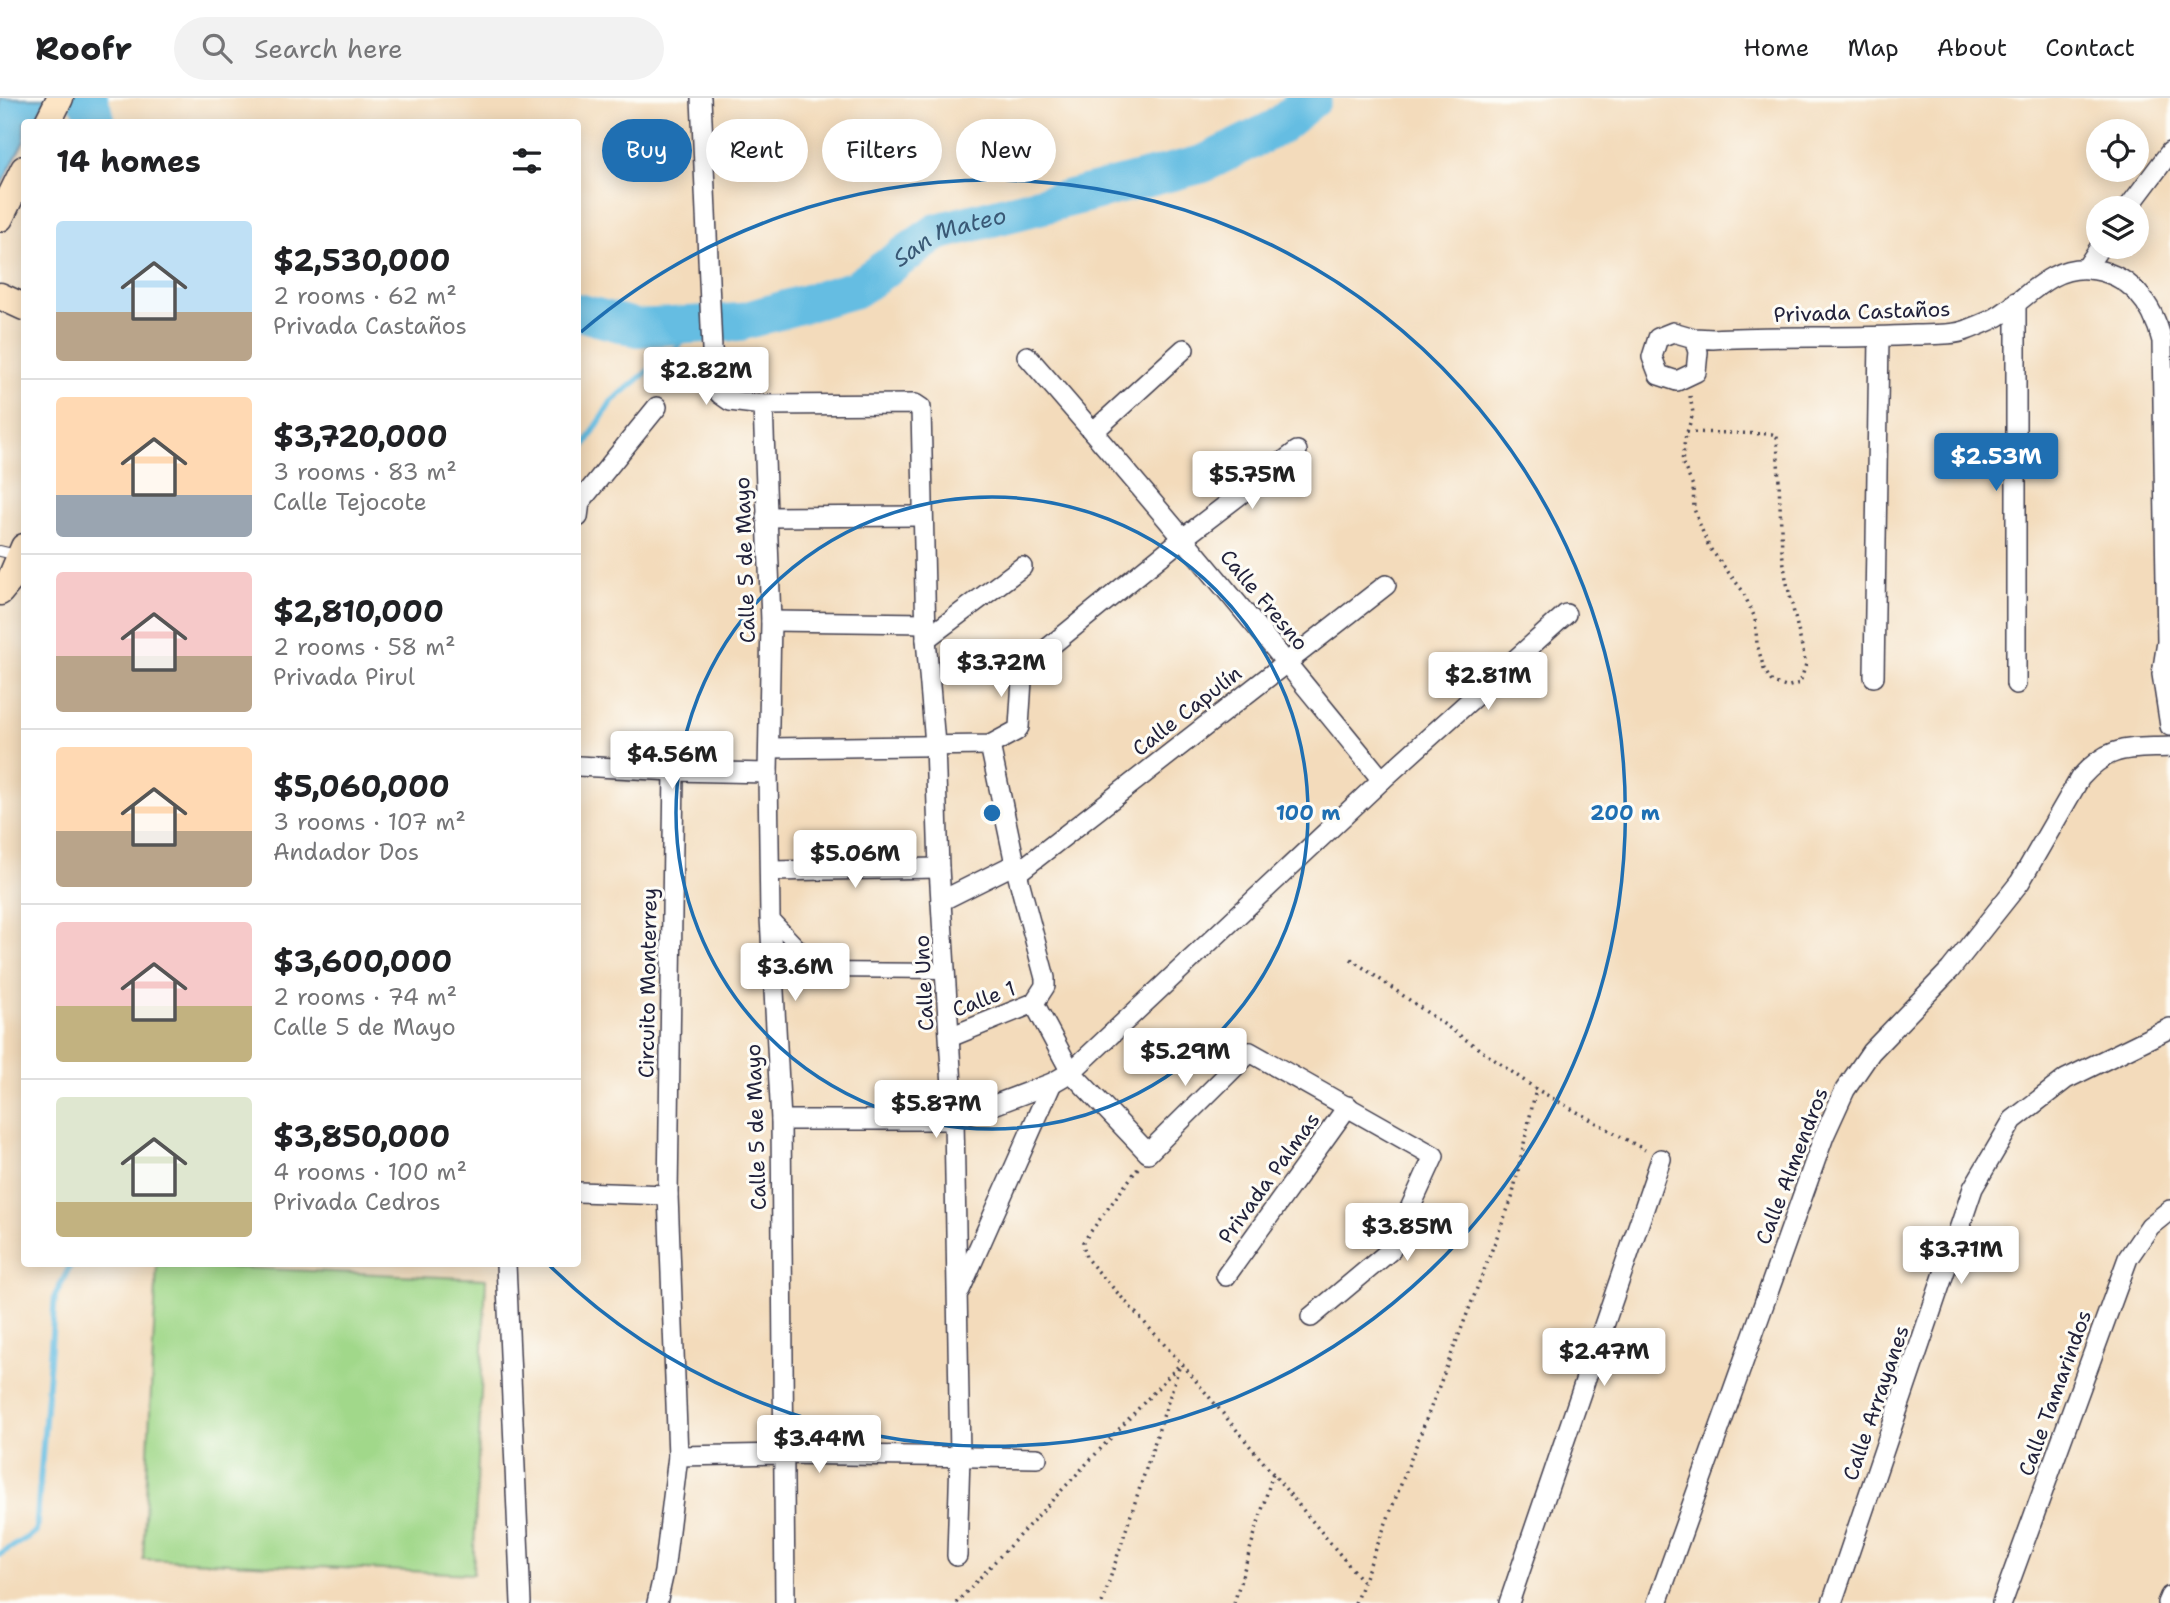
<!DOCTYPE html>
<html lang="en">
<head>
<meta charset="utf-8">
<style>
  body { margin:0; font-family:"Shantell Sans",sans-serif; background:#f2f2f2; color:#202124; height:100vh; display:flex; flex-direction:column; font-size:26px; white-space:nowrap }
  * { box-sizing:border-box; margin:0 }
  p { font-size:23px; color:#757577 }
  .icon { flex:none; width:38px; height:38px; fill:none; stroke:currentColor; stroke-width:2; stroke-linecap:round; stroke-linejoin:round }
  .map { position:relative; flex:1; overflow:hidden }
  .sheet { position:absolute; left:21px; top:21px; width:560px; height:1148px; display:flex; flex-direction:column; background:#fff; border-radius:7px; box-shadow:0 4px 18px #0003 }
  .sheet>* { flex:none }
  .banner { position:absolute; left:602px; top:21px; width:665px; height:63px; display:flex; gap:14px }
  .buttons { position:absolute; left:2086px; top:21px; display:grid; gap:14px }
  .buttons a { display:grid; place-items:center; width:63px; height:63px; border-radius:50%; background:#fff; box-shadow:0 4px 18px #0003; font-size:35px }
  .price { position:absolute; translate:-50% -60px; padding:0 16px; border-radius:7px; background:#fff; color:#222; font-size:23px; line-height:46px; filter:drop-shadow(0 2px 4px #0008) }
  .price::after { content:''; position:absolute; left:50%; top:42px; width:21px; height:16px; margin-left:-10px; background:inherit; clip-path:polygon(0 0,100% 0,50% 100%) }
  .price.current { background:#1f6fb2; color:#fff }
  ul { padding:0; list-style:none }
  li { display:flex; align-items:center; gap:21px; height:175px; padding:0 35px }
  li+li { border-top:2px solid #e0e0e0 }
  li span { display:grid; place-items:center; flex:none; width:196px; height:140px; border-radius:7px; color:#555 }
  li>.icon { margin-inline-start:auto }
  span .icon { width:84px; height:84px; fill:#fffc; stroke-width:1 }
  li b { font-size:30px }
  h2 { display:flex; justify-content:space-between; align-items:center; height:84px; padding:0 35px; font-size:30px }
  .chip { padding:0 24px; border-radius:32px; background:#fff; box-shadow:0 4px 18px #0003; font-size:24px; line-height:63px }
  .chip.current { background:#1f6fb2; color:#fff }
  header { display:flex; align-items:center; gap:42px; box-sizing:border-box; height:98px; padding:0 35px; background:#fff; border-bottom:2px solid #e0e0e0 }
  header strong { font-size:33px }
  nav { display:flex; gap:38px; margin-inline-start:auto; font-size:24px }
  .search { width:490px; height:63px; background:#f2f2f2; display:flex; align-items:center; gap:18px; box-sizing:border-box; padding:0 24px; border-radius:38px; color:#757577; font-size:26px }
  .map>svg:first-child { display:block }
</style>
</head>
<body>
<header>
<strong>Roofr</strong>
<div class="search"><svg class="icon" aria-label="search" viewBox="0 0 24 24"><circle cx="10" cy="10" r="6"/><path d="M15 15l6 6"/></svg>Search here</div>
<nav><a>Home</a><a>Map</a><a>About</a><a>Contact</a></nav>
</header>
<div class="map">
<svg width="2170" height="1505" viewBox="0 0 2170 1505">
  <rect width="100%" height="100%" fill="#fdfcf7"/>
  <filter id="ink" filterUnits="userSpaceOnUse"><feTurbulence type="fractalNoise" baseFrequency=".0143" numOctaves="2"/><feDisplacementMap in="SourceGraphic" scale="14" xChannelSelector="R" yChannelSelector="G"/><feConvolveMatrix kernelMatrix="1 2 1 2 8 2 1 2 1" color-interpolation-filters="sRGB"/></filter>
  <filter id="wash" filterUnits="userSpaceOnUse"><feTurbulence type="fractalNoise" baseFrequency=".00686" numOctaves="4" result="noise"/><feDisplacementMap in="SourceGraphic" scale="28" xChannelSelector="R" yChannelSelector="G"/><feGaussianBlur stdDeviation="1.57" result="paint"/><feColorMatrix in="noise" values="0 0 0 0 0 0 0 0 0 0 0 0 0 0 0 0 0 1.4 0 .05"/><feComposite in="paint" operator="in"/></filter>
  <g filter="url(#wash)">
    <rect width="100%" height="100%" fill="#f3dbbb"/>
    <polygon fill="#a1d88a" stroke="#627d62" stroke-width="2" points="157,1166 486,1181 473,1476 143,1461"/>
    <polygon fill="#65bde2" stroke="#44708e" stroke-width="2" points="0,0 47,0 34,24 24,24 24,43 0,89"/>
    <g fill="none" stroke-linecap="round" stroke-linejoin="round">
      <g stroke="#65bde2" stroke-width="6">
        <polyline points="578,359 611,304 704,226"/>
        <polyline points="0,1456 36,1434 55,1198 71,1166"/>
      </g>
      <g stroke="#65bde2" stroke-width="38">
        <polyline points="86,0 91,7 97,24"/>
        <path id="s1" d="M578 214 638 230 740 224 856 191 937 134 1203 66 1278 29 1313 0"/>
      </g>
    </g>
  </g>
  <g filter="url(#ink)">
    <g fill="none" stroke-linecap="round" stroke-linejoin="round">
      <g stroke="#413e4e" stroke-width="12">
        <polyline id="service" points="0,453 17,457"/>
      </g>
      <g stroke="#413e4e" stroke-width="17">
        <polyline id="pedestrian" points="770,819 820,872 947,873"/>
      </g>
      <g stroke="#413e4e" stroke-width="22">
        <g id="minor">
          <polyline points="701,0 712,251 720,296 730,303 763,307 915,306 921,310 926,541 935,646 939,770 954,1022 960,1358 957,1458"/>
          <polyline points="2128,110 2170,54"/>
          <polyline points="2086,170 2100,149"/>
          <polyline points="2016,204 2016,586"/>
          <path d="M1694 240 1698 254 1696 274 1677 283 1659 277 1652 259 1658 240 1673 234 1694 240 1713 241C1780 237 1847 241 1915 237 1931 236 1952 238 1967 232 1977 228 1988 224 1997 219 2027 201 2049 168 2088 171 2129 174 2153 206 2162 243L2167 544 2162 576 2170 628"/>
          <path d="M1027 258C1149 397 1266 539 1382 682"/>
          <polyline points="763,307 771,523 768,675 770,819 781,1022 785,1505"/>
          <polyline points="1093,334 1184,251"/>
          <polyline points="578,419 580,404 657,309"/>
          <polyline points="766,419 922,418"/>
          <polyline points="771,523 927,525"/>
          <polyline points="926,541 1022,469"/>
          <polyline points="1874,579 1879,239"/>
          <polyline points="990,647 1017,775 1045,880 1045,888 1034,905"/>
          <polyline points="770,650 990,647 1016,633 1019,629 1022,582 1027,567 1182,441 1297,353"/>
          <polyline points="578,668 674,673 768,675"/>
          <polyline points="771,773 939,770"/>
          <polyline points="1017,775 1386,487"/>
          <polyline points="941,803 1015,766"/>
          <polyline points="1034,905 1071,974 1148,1055 1250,954 1434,1058 1391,1152 1311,1219"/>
          <polyline points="950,939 1034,905"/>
          <polyline points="781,1022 954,1022 1052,985 1071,974 1382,682 1566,516"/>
          <polyline points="578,1094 668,1097"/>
          <polyline points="506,1166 521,1505"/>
          <polyline points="1226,1178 1348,1008"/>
          <polyline points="960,1192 1052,985"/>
          <polyline points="678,1358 783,1356 1037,1360"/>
          <polyline points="657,1505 664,1474 678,1358 668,1097 674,673"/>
          <polyline points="1509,1505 1661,1061"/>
          <path d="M1657 1505 1824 1038 1845 992 1871 954 1950 872 2020 784 2080 680C2110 646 2128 651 2170 649"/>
          <polyline points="1832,1505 1973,1090 2013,1022 2066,981 2170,930"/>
          <polyline points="2002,1505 2128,1160 2150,1128 2170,1112"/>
          <polyline points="2167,1505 2170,1498"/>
        </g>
      </g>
      <g stroke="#413e4e" stroke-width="29">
        <g id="secondary">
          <polyline points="48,24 60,0"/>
          <polyline points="0,120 24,71"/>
          <polyline points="0,198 24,209"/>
          <polyline points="0,494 10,482 24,449"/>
        </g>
      </g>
      <g stroke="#413e4e" stroke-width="3.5" stroke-dasharray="2 5" stroke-linecap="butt">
        <polyline points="1687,334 1772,336 1777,338 1782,453 1786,481 1806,566 1800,585 1786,589 1772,584 1764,571 1757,546 1755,520 1742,492 1709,449 1702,432 1694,411 1693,388 1682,364 1685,341 1693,315 1690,298"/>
        <polyline points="1351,861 1536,991 1645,1052"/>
        <polyline points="1138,1070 1083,1144 1086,1160 1181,1265 1362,1483"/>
        <polyline points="956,1505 1181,1265"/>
        <polyline points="1102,1505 1180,1267"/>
        <polyline points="1234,1505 1273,1375"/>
        <polyline points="1355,1505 1512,1100 1536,991"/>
      </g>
      <use href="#service" stroke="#fff" stroke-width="10"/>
      <use href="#pedestrian" stroke="#fff" stroke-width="14"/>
      <use href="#minor" stroke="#fff" stroke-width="19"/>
      <use href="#secondary" stroke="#fde5c5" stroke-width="26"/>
    </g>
  </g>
  <g fill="none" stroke="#1f6fb2" stroke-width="3.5">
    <circle cx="992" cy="715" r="316"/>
    <path d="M581 234A633 633 0 1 1 548 1166"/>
  </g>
  <g text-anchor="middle" stroke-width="6" stroke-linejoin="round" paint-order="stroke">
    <g font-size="21" fill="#22223b" stroke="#fdfcf7">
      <text transform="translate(1862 214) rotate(-2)" y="7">Privada Castaños</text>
      <text transform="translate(745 462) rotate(-92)" y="7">Calle 5 de Mayo</text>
      <text transform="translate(1264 502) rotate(50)" y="7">Calle Fresno</text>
      <text transform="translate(1187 613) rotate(-38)" y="7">Calle Capulín</text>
      <text transform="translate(648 885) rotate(-89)" y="7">Circuito Monterrey</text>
      <text transform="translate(924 885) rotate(-93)" y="7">Calle Uno</text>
      <text transform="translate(984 901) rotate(-21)" y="7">Calle 1</text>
      <text transform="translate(756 1029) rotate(-92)" y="7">Calle 5 de Mayo</text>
      <text transform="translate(1792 1068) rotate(-69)" y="7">Calle Almendros</text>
      <text transform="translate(1269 1080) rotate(-54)" y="7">Privada Palmas</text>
      <text transform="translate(2055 1295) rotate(-70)" y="7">Calle Tamarindos</text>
      <text transform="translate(1876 1305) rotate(-71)" y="7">Calle Arrayanes</text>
    </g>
    <g font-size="23" font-style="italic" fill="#395875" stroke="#fdfcf7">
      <text dy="8" stroke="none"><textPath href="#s1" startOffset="394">San Mateo</textPath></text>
    </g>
  </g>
  <circle cx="992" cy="715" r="10" fill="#1f6fb2" stroke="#fdfcf7" stroke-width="3.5"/>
  <g font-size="21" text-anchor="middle" font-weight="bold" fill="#1f6fb2" stroke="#fdfcf7" stroke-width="6" stroke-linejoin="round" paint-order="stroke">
    <text x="1308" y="722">100 m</text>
    <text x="1625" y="722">200 m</text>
  </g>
</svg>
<div class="buttons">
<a><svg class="icon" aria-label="locate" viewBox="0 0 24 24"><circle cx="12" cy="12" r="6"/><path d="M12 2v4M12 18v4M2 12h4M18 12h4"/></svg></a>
<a><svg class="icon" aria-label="layers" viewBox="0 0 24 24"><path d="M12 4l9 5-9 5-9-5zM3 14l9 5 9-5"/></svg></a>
</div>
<b class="price" style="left:706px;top:309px">$2.82M</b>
<b class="price current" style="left:1996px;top:395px">$2.53M</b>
<b class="price" style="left:1252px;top:413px">$5.75M</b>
<b class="price" style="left:1001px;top:601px">$3.72M</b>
<b class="price" style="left:1488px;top:614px">$2.81M</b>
<b class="price" style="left:672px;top:693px">$4.56M</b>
<b class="price" style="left:855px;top:792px">$5.06M</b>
<b class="price" style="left:795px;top:905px">$3.6M</b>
<b class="price" style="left:1185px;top:990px">$5.29M</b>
<b class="price" style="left:936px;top:1042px">$5.87M</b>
<b class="price" style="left:1407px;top:1165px">$3.85M</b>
<b class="price" style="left:1961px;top:1188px">$3.71M</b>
<b class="price" style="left:1604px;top:1290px">$2.47M</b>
<b class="price" style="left:819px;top:1377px">$3.44M</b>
<div class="banner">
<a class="chip current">Buy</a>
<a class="chip">Rent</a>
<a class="chip">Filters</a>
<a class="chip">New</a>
</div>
<section class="sheet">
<h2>14 homes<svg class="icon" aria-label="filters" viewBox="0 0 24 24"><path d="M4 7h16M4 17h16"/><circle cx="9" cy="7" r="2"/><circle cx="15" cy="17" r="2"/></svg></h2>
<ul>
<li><span style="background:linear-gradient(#bfe0f5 65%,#b9a48a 0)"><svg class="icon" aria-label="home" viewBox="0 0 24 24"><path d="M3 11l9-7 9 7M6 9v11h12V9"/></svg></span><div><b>$2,530,000</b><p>2 rooms · 62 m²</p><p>Privada Castaños</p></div></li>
<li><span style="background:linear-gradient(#ffd9b3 70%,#9aa5b1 0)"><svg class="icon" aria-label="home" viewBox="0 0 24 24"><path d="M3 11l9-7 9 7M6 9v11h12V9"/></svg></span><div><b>$3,720,000</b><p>3 rooms · 83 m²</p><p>Calle Tejocote</p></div></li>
<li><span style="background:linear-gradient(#f6c9c9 60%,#b9a48a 0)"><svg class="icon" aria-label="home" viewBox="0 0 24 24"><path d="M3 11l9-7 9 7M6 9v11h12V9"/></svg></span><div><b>$2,810,000</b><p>2 rooms · 58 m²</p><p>Privada Pirul</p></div></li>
<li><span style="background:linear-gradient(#ffd9b3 60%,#b9a48a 0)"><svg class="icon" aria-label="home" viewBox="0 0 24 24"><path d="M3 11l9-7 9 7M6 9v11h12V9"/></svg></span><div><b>$5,060,000</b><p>3 rooms · 107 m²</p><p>Andador Dos</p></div></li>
<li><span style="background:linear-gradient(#f6c9c9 60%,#c2b280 0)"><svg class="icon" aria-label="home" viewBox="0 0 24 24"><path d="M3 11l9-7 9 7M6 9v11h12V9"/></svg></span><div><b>$3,600,000</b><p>2 rooms · 74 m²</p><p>Calle 5 de Mayo</p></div></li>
<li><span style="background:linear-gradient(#dfe7d0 75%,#c2b280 0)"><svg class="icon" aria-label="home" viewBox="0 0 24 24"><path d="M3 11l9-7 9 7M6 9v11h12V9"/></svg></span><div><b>$3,850,000</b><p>4 rooms · 100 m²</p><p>Privada Cedros</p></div></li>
</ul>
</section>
</div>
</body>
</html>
